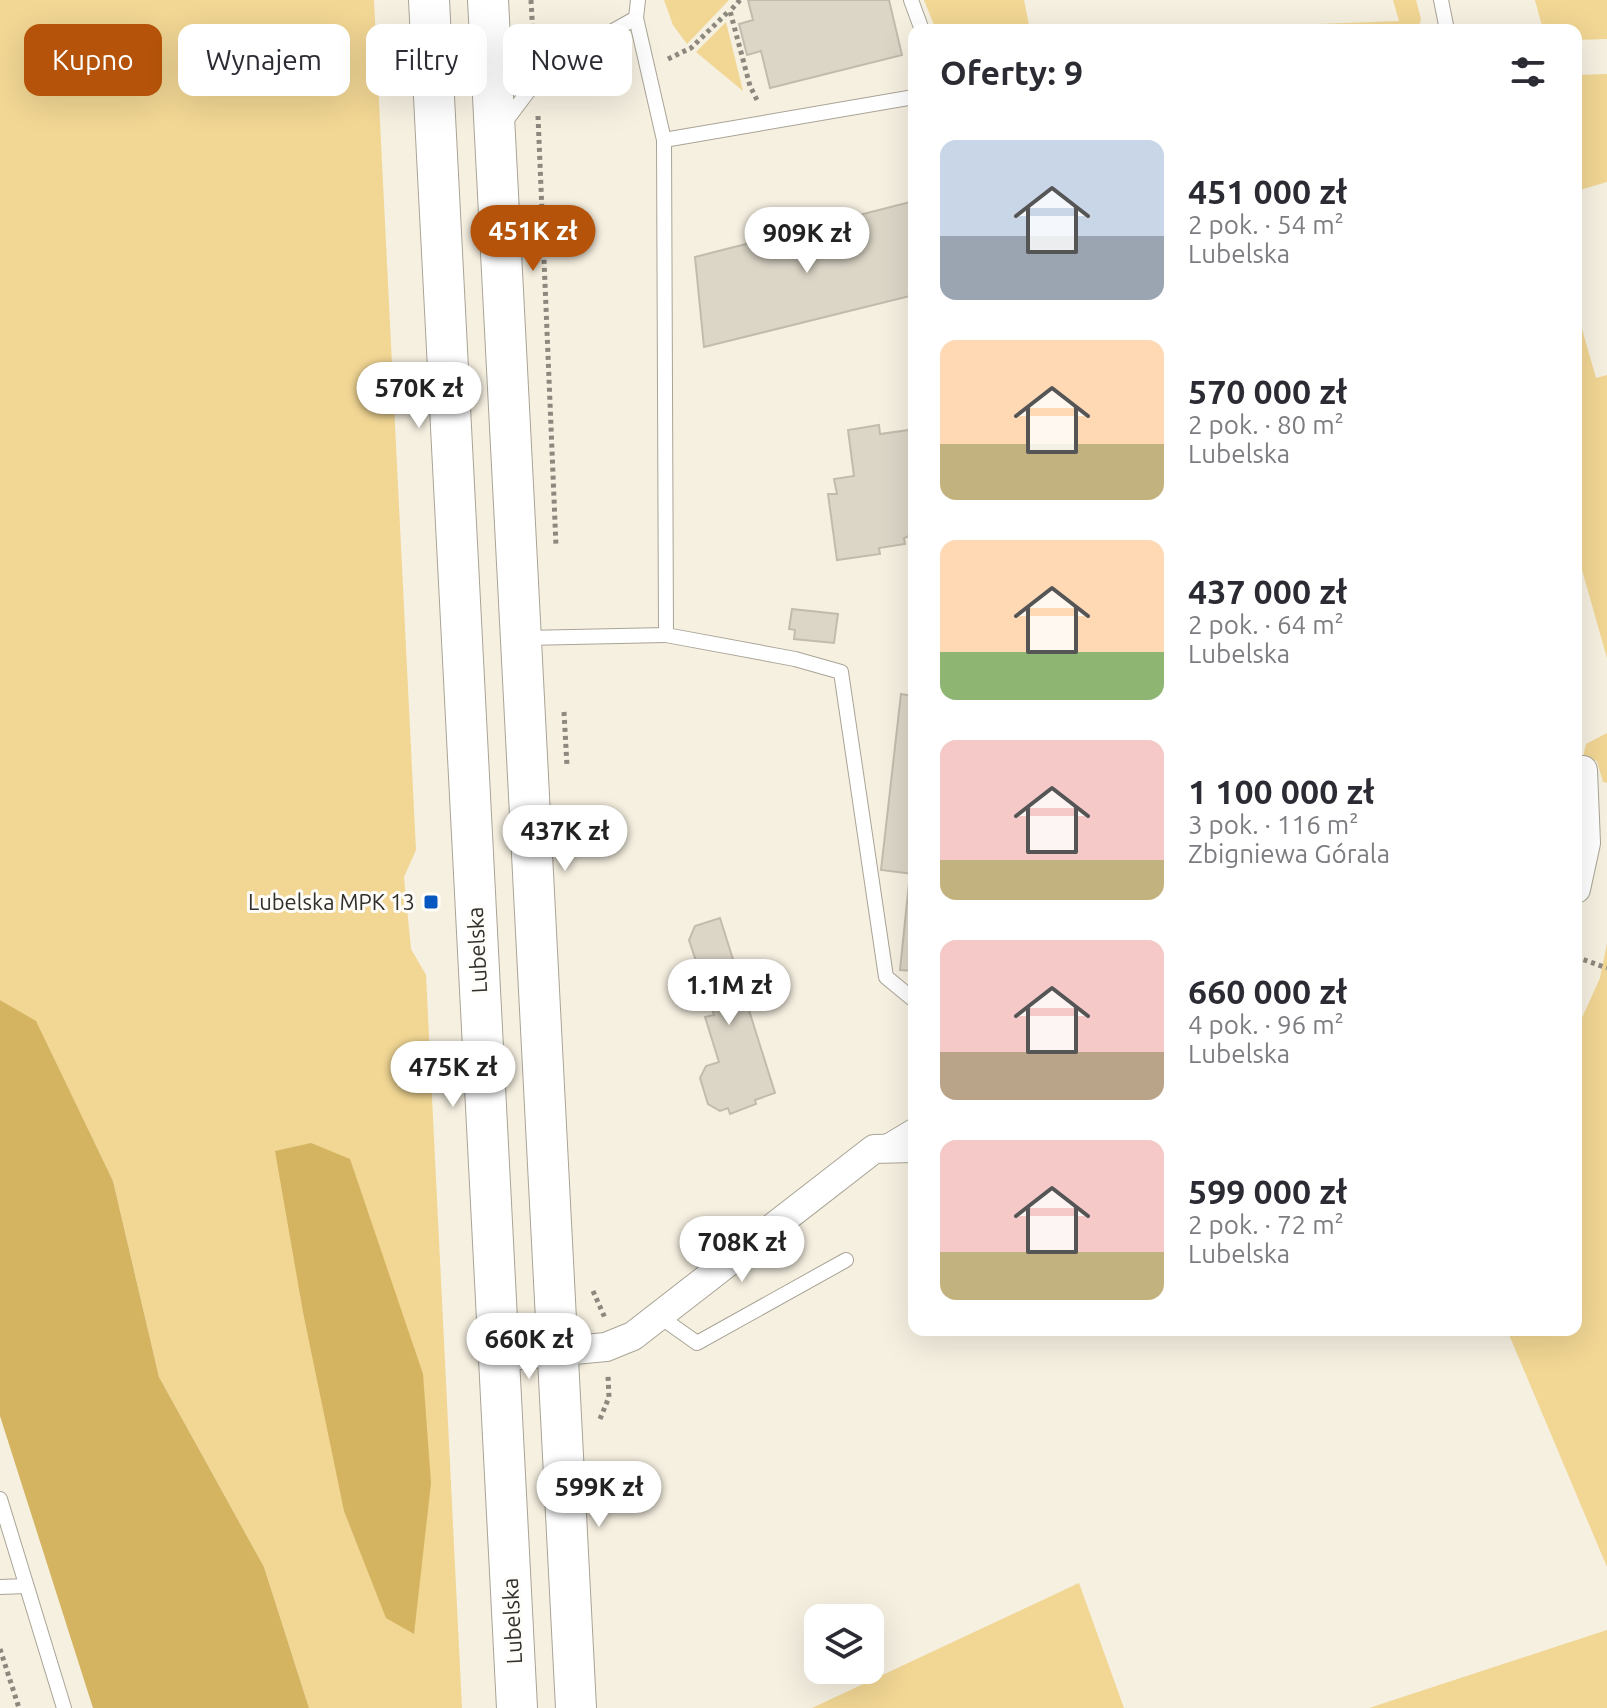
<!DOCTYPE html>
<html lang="pl">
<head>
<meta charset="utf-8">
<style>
  body { margin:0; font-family:Ubuntu,sans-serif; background:#f7f7f7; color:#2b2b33; height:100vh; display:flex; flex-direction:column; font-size:30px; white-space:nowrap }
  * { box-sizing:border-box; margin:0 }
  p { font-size:26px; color:#7c7c81 }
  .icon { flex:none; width:44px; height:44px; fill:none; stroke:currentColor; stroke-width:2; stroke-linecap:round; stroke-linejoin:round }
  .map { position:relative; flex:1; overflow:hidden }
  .panel { position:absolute; left:908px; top:24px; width:674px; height:1312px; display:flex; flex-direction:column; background:#fff; border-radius:16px; box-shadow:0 8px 32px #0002 }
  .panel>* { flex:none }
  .top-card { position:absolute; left:24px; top:24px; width:760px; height:72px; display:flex; gap:16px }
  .controls { position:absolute; left:804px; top:1604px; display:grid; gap:16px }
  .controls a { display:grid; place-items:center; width:80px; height:80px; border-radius:16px; background:#fff; box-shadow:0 8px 32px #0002; font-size:40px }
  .price { position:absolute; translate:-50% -68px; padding:0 18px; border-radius:28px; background:#fff; color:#222; font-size:26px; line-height:52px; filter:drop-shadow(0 2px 4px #0008) }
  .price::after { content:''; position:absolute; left:50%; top:48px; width:24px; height:18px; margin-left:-12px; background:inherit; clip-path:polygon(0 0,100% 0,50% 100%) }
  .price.current { background:#b45309; color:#fff }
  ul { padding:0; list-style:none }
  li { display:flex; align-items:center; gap:24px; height:200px; padding:0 32px }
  li span { display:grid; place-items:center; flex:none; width:224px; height:160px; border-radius:16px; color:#555 }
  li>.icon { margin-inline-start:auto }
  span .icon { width:96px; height:96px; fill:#fffc; stroke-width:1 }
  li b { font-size:34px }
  h2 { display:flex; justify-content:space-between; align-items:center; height:96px; padding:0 32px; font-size:34px }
  .pill { padding:0 28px; border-radius:16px; background:#fff; box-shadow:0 8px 32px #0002; font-size:28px; line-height:72px }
  .pill.current { background:#b45309; color:#fff }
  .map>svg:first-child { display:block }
</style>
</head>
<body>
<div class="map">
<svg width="1607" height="1708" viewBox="0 0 1607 1708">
  <rect width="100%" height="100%" fill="#f6f0e1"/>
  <g fill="#f1d694">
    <polygon points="0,0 374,0 416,850 404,877 411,949 426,975 462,1708 309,1708 264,1567 159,1377 113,1181 36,1022 0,1000"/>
    <polygon points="664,0 729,0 687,44 673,25"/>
    <polygon points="924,0 1024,0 1030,30 936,30"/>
    <polygon points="1393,0 1416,0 1421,19 1418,30 1150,30 1399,21"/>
    <polygon points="1535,0 1607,0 1607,39 1576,40 1576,30 1543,30"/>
    <polygon points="726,22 743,91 696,52"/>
    <polygon points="1607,74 1607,182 1576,191 1576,75"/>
    <polygon points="1576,308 1596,378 1607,375 1607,658 1576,549"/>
    <polygon points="1607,733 1607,783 1603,782 1597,761 1583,757 1586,744"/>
    <polygon points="1607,943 1607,1567 1507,1330 1576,1330 1576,1031 1600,978"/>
    <polygon points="1079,1583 1124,1708 812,1708"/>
    <polygon points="1607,1630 1607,1708 1369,1708"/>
  </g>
  <g fill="#d4b461">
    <polygon points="0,1000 36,1021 113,1181 159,1377 264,1567 309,1708 93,1708 0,1416"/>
    <polygon points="311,1143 350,1159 423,1374 431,1483 414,1634 386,1618 344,1511 303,1312 275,1151"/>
  </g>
  <g fill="#dcd6c7" stroke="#c2bcae" stroke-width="2">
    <polygon points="748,0 889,0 902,55 770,88 761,51 747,55 739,24 753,20"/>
    <polygon points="914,201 914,295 704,347 695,257"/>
    <polygon points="879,425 880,434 909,430 914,466 914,522 910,523 911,535 904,538 905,544 879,548 880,554 837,560 828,494 837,494 834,479 854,476 848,430"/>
    <polygon points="792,609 838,614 834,643 794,639 795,630 789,629"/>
    <polygon points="901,694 914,696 914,874 881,870"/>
    <polygon points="910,873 914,874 914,971 900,970"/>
    <polygon points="720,918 775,1093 755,1100 756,1104 730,1114 728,1108 720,1111 708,1104 700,1078 706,1066 719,1062 705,1017 714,1015 689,940 695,926"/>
  </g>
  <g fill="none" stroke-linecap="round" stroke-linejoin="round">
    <g stroke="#a9a496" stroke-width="16">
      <g id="lane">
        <polyline points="911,0 922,30"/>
        <polyline points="1441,0 1447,30"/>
        <polyline points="502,126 536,81 563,59 636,18"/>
        <polyline points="664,140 914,97"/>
        <polyline points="666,635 795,659 841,672 886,977 914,1000"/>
        <polyline points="525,638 666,635 664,140 636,18 638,0"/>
        <polyline points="884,1143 914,1125"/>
        <polyline points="659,1316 697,1343 846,1260"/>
        <polyline points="0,1499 64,1708"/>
        <polyline points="0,1587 26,1586"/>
      </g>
    </g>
    <g stroke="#a9a496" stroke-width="30">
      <g id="street">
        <polyline points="1576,889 1586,843 1583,770"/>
        <polyline points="498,1357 606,1347 633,1336 874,1149 914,1148"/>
      </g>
    </g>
    <g stroke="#a9a496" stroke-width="42">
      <g id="secondary">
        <polyline points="429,0 517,1708"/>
        <polyline points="488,0 576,1708"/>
      </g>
    </g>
    <g stroke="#8c887e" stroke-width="5" stroke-dasharray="4 4" stroke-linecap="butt">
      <polyline points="531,0 534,54"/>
      <polyline points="740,0 730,11 750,86 758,102"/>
      <polyline points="668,59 691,48 729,11"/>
      <polyline points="538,116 556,546"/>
      <polyline points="564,712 567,766"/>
      <polyline points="1576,957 1607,968"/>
      <polyline points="593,1291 605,1318"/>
      <polyline points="600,1419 609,1397 608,1376"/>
      <polyline points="0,1649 19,1708"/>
    </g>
    <use href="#lane" stroke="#fff" stroke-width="14"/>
    <use href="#street" stroke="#fff" stroke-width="28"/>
    <use href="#secondary" stroke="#fff" stroke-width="40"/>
  </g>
  <rect fill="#0657c0" stroke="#fffdfa" stroke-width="3" x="423" y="894" width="16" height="16" rx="4"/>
  <g text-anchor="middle" stroke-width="6" stroke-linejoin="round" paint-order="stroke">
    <g font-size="22" fill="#312f29" stroke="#fffdfa" text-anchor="end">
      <text x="415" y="910">Lubelska MPK 13</text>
    </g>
    <g font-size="22" fill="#312f29" stroke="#fffdfa">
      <text transform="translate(477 950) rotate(-93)" y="8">Lubelska</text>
      <text transform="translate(512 1621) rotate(-93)" y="8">Lubelska</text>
    </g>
  </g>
</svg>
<div class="controls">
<a><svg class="icon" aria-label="layers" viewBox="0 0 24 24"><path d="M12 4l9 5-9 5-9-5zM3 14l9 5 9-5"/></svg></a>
</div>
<b class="price current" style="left:533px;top:273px">451K zł</b>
<b class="price" style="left:807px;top:275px">909K zł</b>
<b class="price" style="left:419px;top:430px">570K zł</b>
<b class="price" style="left:565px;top:873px">437K zł</b>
<b class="price" style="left:729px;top:1027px">1.1M zł</b>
<b class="price" style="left:453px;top:1109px">475K zł</b>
<b class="price" style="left:742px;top:1284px">708K zł</b>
<b class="price" style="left:529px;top:1381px">660K zł</b>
<b class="price" style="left:599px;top:1529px">599K zł</b>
<div class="top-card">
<a class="pill current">Kupno</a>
<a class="pill">Wynajem</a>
<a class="pill">Filtry</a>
<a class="pill">Nowe</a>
</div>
<section class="panel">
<h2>Oferty: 9<svg class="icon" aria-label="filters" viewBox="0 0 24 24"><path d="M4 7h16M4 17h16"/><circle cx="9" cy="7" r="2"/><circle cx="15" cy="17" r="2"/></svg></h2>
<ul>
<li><span style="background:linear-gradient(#c9d6e8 60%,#9aa5b1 0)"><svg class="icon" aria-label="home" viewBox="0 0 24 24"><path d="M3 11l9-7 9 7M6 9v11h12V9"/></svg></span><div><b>451 000 zł</b><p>2 pok. · 54 m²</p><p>Lubelska</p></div></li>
<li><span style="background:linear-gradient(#ffd9b3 65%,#c2b280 0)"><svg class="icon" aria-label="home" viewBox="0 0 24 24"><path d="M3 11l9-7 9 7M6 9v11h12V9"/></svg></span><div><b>570 000 zł</b><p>2 pok. · 80 m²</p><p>Lubelska</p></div></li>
<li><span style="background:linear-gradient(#ffd9b3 70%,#8fb573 0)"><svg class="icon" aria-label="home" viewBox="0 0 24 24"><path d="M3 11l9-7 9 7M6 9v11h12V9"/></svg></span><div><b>437 000 zł</b><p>2 pok. · 64 m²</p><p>Lubelska</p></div></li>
<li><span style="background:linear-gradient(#f6c9c9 75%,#c2b280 0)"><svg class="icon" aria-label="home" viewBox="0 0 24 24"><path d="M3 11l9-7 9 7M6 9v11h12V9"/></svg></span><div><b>1 100 000 zł</b><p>3 pok. · 116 m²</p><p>Zbigniewa Górala</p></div></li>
<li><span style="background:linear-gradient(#f6c9c9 70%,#b9a48a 0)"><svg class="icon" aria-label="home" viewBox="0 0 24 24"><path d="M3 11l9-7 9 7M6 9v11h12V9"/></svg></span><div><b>660 000 zł</b><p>4 pok. · 96 m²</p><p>Lubelska</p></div></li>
<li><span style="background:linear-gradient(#f6c9c9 70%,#c2b280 0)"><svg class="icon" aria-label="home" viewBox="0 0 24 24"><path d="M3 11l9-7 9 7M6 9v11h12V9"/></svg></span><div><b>599 000 zł</b><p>2 pok. · 72 m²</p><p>Lubelska</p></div></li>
</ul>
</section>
</div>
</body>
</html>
